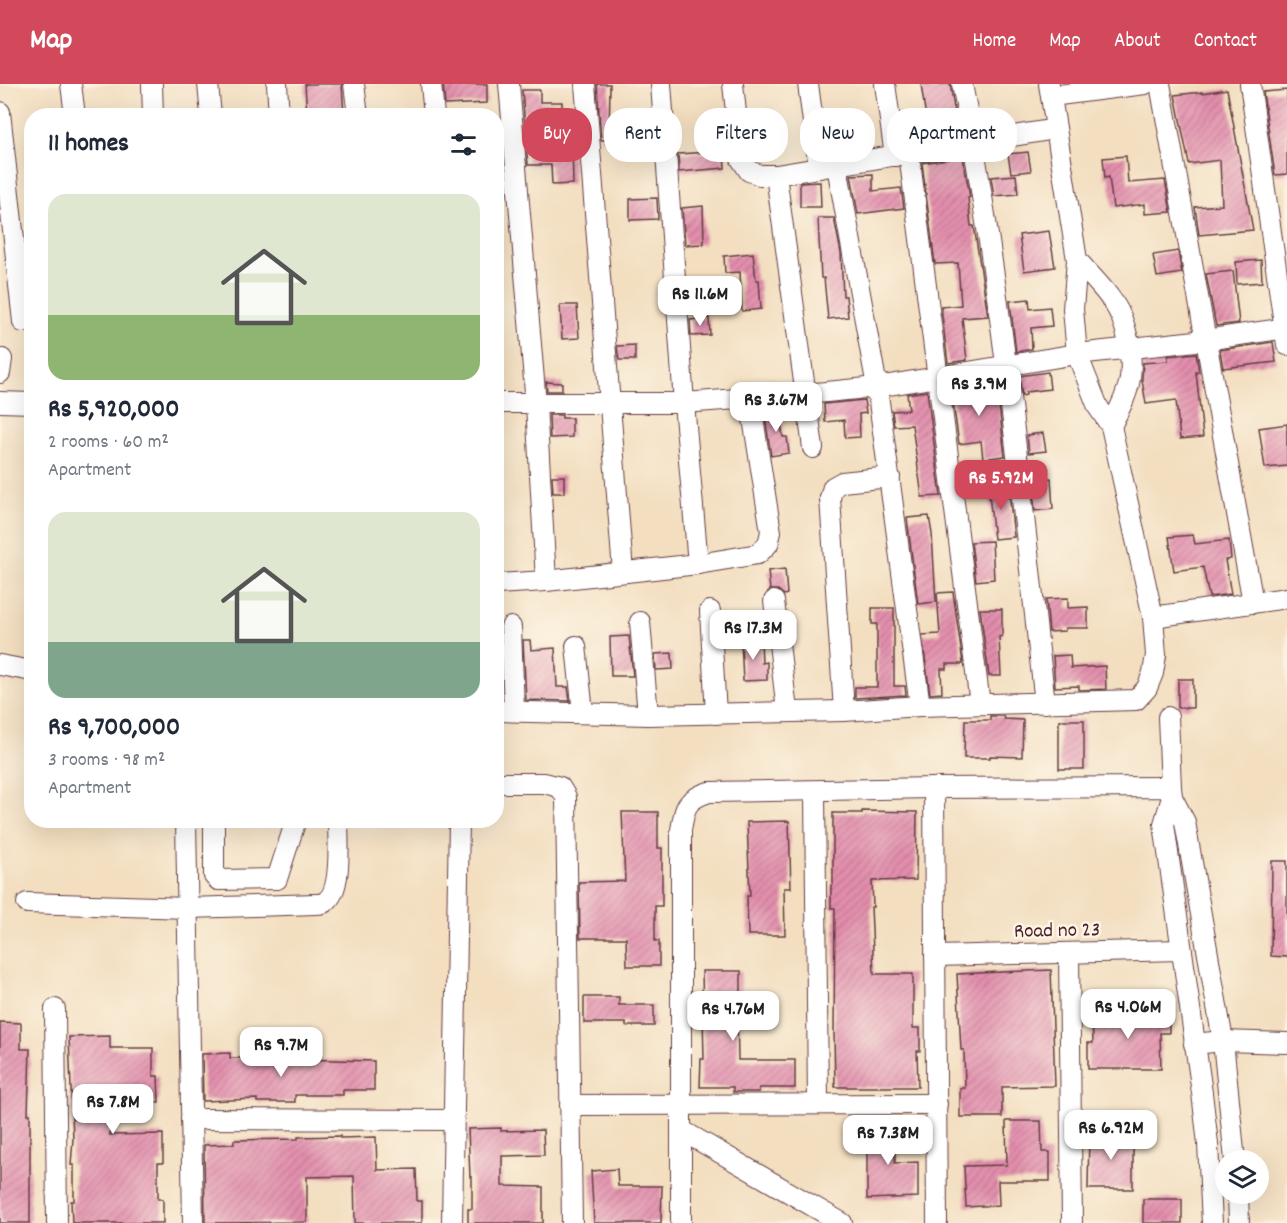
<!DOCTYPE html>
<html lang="en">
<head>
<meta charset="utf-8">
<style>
  body { margin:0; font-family:Dekko,sans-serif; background:#f6f6f7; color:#1f2937; height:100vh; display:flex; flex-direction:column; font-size:22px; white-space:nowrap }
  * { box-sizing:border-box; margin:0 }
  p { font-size:20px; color:#747a83 }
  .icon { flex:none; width:33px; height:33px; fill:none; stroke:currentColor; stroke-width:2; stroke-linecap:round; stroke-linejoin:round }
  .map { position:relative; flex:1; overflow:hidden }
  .side { position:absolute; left:24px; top:24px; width:480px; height:720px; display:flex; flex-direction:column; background:#fff; border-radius:24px; box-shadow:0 6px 24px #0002 }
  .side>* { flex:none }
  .guide { position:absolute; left:522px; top:24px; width:570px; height:54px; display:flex; gap:12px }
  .buttons { position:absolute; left:1215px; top:1066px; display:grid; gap:12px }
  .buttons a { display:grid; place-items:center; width:54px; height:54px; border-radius:50%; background:#fff; box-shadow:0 6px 24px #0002; font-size:30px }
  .price { position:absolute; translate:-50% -51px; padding:0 14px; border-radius:12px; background:#fff; color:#222; font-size:20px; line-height:39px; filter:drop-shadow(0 2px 3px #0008) }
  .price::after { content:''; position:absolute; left:50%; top:36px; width:18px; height:14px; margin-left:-9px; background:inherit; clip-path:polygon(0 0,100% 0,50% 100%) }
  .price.on { background:#d1495b; color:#fff }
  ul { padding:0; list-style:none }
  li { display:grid; align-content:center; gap:12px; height:318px; padding:0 24px }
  li span { display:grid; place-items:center; height:186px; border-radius:18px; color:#555 }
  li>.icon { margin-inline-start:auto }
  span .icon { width:108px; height:108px; fill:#fffc; stroke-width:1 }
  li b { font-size:26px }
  h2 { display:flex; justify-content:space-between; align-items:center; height:72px; padding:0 24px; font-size:26px }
  .tag { padding:0 21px; border-radius:24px; background:#fff; box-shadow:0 6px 24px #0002; font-size:21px; line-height:54px }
  .tag.on { background:#d1495b; color:#fff }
  header { display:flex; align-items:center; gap:36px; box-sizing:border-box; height:84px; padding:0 30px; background:#d1495b; color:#fff }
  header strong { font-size:28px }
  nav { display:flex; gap:33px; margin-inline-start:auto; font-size:21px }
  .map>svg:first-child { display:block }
</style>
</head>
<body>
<header>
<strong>Map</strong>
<nav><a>Home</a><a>Map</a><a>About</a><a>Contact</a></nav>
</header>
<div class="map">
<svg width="1287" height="1139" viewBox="0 0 1287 1139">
  <defs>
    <pattern id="building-hatch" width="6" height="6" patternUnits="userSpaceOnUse" patternTransform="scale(1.5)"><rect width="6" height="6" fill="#e38fad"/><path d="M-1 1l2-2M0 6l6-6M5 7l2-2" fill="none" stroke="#ba748d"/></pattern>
  </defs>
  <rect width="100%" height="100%" fill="#fcf5e5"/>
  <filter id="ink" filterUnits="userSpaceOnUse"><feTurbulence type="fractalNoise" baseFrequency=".0167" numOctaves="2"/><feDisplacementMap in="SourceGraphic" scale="12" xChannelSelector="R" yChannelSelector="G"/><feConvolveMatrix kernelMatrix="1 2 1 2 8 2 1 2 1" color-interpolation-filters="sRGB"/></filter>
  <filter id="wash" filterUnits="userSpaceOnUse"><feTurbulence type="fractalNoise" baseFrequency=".008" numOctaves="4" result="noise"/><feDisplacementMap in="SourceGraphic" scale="24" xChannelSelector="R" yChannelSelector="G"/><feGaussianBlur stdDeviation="1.35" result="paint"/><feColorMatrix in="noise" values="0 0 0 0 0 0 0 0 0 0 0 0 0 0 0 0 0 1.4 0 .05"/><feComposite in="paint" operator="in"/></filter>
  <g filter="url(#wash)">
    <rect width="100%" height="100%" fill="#f3dec0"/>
    <g id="blocks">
      <g fill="url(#building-hatch)">
        <polygon points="305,0 342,0 344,32 307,32"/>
        <polygon points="443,0 487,0 487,19 445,21"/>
        <polygon points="597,0 610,0 609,56 601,56"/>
        <polygon points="921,0 950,0 958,49 929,54"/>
        <polygon points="1227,5 1253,146 1199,151 1195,123 1222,121 1220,76 1189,80 1175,11 1202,8 1202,9"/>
        <polygon points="522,6 540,6 540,18 562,18 563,59 572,59 573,100 552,101 551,81 528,81"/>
        <polygon points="1287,6 1287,90 1275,91 1263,8"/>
        <polygon points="851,44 855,66 829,70 826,48"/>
        <polygon points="724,67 725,84 679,88 678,70"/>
        <polygon points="1028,68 1031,87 1011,89 1008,70"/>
        <polygon points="1126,72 1128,99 1165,96 1171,128 1145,130 1145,120 1113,124 1109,93 1105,94 1103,74"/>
        <polygon points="961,73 963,74 964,79 970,113 968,114 971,142 974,142 988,232 962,234 967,276 948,279 941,223 961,221 958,179 935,180 922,79"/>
        <polygon points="873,90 873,107 901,104 904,124 858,130 851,91"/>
        <polygon points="1016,91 1018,110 994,112 991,93"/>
        <polygon points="820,98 821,123 800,123 800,99"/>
        <polygon points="657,114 658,135 630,136 630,115"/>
        <polygon points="703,122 704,160 685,161 682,124"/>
        <polygon points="818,134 834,134 841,169 843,212 846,212 848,233 828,235 824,194 821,194"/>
        <polygon points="1049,147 1055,183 1024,187 1019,151"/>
        <polygon points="1178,167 1182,189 1157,193 1153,171"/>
        <polygon points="753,169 756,196 759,196 761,225 742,227 740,188 725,189 724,172"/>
        <polygon points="1261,176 1262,198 1237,200 1236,178"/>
        <polygon points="1233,187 1239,239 1216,242 1206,190"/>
        <polygon points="1029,215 1030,225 1050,223 1052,242 1031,244 1032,265 1016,268 1010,217"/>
        <polygon points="560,221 577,221 579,254 562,255"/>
        <polygon points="709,234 710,251 691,252 690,236"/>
        <polygon points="1273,258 1276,278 1223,284 1220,266"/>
        <polygon points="635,261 635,276 619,276 617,262"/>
        <polygon points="1196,269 1199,288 1196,288 1203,353 1180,355 1176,316 1146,320 1142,296 1143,279 1168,277 1168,272"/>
        <polygon points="1048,288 1050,305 1026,308 1026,311 1022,312 1019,292"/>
        <polygon points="996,296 1005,372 983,375 981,357 959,360 951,303"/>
        <polygon points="546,298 562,299 562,307 547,307"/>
        <polygon points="927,307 941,412 922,413 912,341 894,342 892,327 909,326 907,310"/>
        <polygon points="864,316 866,329 859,330 860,353 845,354 844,336 825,338 824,320"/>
        <polygon points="779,324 783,353 787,353 789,369 771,372 764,325"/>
        <polygon points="549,331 562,331 562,334 572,334 572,353 550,354"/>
        <polygon points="1287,340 1287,382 1265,384 1259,344"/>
        <polygon points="1043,349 1046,367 1029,369 1027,351"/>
        <polygon points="552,392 564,392 564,409 553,409"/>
        <polygon points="1051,394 1053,425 1035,427 1032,396"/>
        <polygon points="1008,399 1014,453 994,455 988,401"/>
        <polygon points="929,432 932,450 936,518 918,520 907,434"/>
        <polygon points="1193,451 1195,460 1229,456 1231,475 1225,476 1231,510 1209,513 1203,483 1174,487 1169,453"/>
        <polygon points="992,457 994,495 976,497 971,458"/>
        <polygon points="785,485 787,510 784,511 778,506 770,506 768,487"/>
        <polygon points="953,508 963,580 947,580 947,585 941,585 942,609 930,610 922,551 940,550 937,509"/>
        <polygon points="1068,514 1068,524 1088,523 1088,544 1065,544 1065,547 1049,548 1046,515"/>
        <polygon points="872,524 894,524 894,602 905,602 906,611 855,614 855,603 877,603 877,540 872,540"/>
        <polygon points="980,525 1002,525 1002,552 999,553 1001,592 989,592"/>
        <polygon points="629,552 633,592 611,592 610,553"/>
        <polygon points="523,556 530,556 531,566 555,564 557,603 568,603 570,617 526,616"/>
        <polygon points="741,556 761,556 762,579 767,578 767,596 743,597"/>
        <polygon points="672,569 673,585 656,586 655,570"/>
        <polygon points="1070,571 1071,584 1105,582 1106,605 1079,606 1079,602 1055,603 1053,572"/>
        <rect x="1178" y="595" width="15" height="29"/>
        <polygon points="990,632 1003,632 1004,635 1023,636 1022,673 990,672 990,674 964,674 965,636 990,636"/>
        <rect x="1059" y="636" width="25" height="49"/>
        <polygon points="862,727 917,728 916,796 872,797 873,823 871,823 874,890 913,890 913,944 920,944 920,967 917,967 918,1003 835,1003 834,947 835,824 831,824 831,801 833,801 833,729 862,729"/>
        <polygon points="622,728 658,728 658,764 662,764 662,822 655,822 655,857 659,857 659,882 627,882 626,854 580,854 579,798 625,797"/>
        <polygon points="789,737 791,804 784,804 785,851 748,851 747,812 750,812 747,738"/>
        <polygon points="1272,777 1287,777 1287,873 1271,872"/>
        <polygon points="1051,886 1055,1002 1002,1003 1002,1033 960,1033 960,1004 965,1004 964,966 961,966 957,890"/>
        <polygon points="702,887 741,887 741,920 737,920 738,976 795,976 795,1004 759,1004 759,1008 733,1008 733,1003 700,1003 701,975 704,975"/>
        <polygon points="584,913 619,913 619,921 654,921 654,942 626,942 626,939 584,939"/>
        <polygon points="1136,926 1169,926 1169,949 1160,949 1161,985 1088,985 1088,959 1093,959 1092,930 1136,929"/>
        <polygon points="0,938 21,939 21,965 30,965 28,1030 30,1030 30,1139 0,1139"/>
        <polygon points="110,952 110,964 153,964 153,992 158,992 159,1018 110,1018 110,1051 163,1050 163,1079 158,1079 158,1115 163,1115 163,1139 72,1139 71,1117 74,1117 74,1081 71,1081 73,1055 69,953"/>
        <polygon points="230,969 230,974 295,974 295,975 374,977 374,1006 343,1006 343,1011 295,1011 295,1018 257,1018 257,1015 203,1017 202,970"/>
        <polygon points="1006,1037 1041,1037 1042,1068 1050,1068 1050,1097 998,1097 999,1121 966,1123 964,1082 1007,1081"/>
        <polygon points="867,1038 895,1038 895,1079 918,1078 918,1113 867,1115"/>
        <polygon points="501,1044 501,1047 543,1046 544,1071 502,1072 502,1102 543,1103 543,1139 468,1139 468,1125 472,1125 472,1093 470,1093 468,1045"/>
        <polygon points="1089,1049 1133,1049 1133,1105 1088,1105"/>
        <polygon points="340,1052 340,1054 376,1053 377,1086 416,1085 417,1117 422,1117 422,1139 355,1139 354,1092 307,1093 307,1138 205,1139 204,1061 234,1060 234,1056 298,1055 298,1053"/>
        <polygon points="617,1085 618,1102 662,1102 661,1139 594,1139 591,1087"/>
        <rect x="1143" y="1115" width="39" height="24"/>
      </g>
    </g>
  </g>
  <g filter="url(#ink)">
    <use href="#blocks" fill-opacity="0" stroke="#633c41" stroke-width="1.5"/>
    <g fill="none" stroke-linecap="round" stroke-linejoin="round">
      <g stroke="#633c41" stroke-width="22">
        <g id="minor">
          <polyline points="71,0 75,32"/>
          <polyline points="152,0 153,32"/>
          <polyline points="208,0 211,32"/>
          <polyline points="277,0 279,32"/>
          <polyline points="354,0 358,32"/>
          <polyline points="431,0 434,32"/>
          <polyline points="509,0 536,320 546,497"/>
          <polyline points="585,0 623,488"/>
          <polyline points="661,0 684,319 698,480"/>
          <polyline points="733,0 741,75 749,87 760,91 776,91 1056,45"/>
          <polyline points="808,0 819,84"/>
          <polyline points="885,0 895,72"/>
          <path d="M962 0C1002 204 1021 412 1045 619"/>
          <path d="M1049 0 1077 176 1073 225 1077 270 1098 323 1111 342C1118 328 1128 310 1130 294 1133 271 1127 238 1113 218 1103 203 1089 190 1077 176"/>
          <polyline points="1160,0 1253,519"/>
          <polyline points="1250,0 1287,261"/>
          <polyline points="1051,12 1145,0"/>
          <polyline points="0,28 23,238"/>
          <polyline points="909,70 980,620"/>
          <polyline points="837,82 877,303 920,622"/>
          <polyline points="776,91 813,364"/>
          <polyline points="0,289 2,275"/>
          <polyline points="0,318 32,319"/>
          <polyline points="496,319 684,319 806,310 877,303 1077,270 1205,256 1287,244"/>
          <polyline points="496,500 546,497 698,480 758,470 768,460 771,448 750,315"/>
          <polyline points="774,517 787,627"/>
          <polyline points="710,527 716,630"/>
          <polyline points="1153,533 1287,514"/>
          <polyline points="640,538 648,631"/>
          <polyline points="511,543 514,627"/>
          <polyline points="576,562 583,629"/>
          <polyline points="0,581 32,587"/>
          <polyline points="496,627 648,631 844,627 920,622 1136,616 1147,604 1153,589 1156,571 1153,533 1111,342"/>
          <polyline points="844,627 830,414 833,403 842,398 890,393"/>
          <polyline points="1168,633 1171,703"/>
          <polyline points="496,699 544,699 560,703 566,713 572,1139"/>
          <polyline points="934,704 937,1139"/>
          <polyline points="815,707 818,1019"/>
          <polyline points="1172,713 1185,738 1223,957 1235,1077"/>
          <polyline points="186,736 193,1139"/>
          <polyline points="214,736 214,792 218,796 277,795 296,736"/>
          <path d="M27 819 188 824 316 820C319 820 322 820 325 818 343 807 338 756 338 736"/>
          <polyline points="1069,869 1072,1139"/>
          <polyline points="935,872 1181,866"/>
          <polyline points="55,925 57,1139"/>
          <polyline points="1194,960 1223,957 1287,959"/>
          <polyline points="570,1021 937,1020"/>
          <polyline points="191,1035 453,1036"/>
          <polyline points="681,1046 842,1139"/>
          <polyline points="1238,1110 1239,1139"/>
          <polyline points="452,1139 459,736"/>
          <path d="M681 1139V746C685 723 685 716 709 708L934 704 1171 703 1172 713 1164 740 1202 1009 1208 1060 1212 1139"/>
        </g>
      </g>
      <use href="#minor" stroke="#fff" stroke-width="20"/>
    </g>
  </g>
  <g text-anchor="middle" stroke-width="5" stroke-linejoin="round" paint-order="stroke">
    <g font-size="21" fill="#4a1f2b" stroke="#fcf5e5">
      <text transform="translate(1057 845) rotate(-1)" y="7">Road no 23</text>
    </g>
  </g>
</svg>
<div class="buttons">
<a><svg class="icon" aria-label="layers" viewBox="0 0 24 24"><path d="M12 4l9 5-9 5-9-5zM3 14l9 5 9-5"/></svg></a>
</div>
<b class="price" style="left:700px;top:243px">Rs 11.6M</b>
<b class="price" style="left:979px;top:333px">Rs 3.9M</b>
<b class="price" style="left:776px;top:349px">Rs 3.67M</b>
<b class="price on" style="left:1001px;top:427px">Rs 5.92M</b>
<b class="price" style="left:753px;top:577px">Rs 17.3M</b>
<b class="price" style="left:1128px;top:956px">Rs 4.06M</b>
<b class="price" style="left:733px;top:958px">Rs 4.76M</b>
<b class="price" style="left:281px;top:994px">Rs 9.7M</b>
<b class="price" style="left:113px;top:1051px">Rs 7.8M</b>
<b class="price" style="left:1111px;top:1077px">Rs 6.92M</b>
<b class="price" style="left:888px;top:1082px">Rs 7.38M</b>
<div class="guide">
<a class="tag on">Buy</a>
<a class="tag">Rent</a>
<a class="tag">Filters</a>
<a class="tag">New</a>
<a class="tag">Apartment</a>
</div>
<section class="side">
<h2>11 homes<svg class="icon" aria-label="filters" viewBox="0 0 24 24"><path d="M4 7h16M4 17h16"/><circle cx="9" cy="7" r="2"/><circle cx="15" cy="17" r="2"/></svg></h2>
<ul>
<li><span style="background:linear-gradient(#dfe7d0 65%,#8fb573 0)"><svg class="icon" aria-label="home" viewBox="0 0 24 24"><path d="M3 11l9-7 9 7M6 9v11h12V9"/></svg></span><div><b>Rs 5,920,000</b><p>2 rooms · 60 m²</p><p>Apartment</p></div></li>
<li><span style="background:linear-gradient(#dfe7d0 70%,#7fa58c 0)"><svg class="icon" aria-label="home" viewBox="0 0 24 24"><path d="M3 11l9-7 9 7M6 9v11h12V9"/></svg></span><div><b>Rs 9,700,000</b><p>3 rooms · 98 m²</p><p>Apartment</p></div></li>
</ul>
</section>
</div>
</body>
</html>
